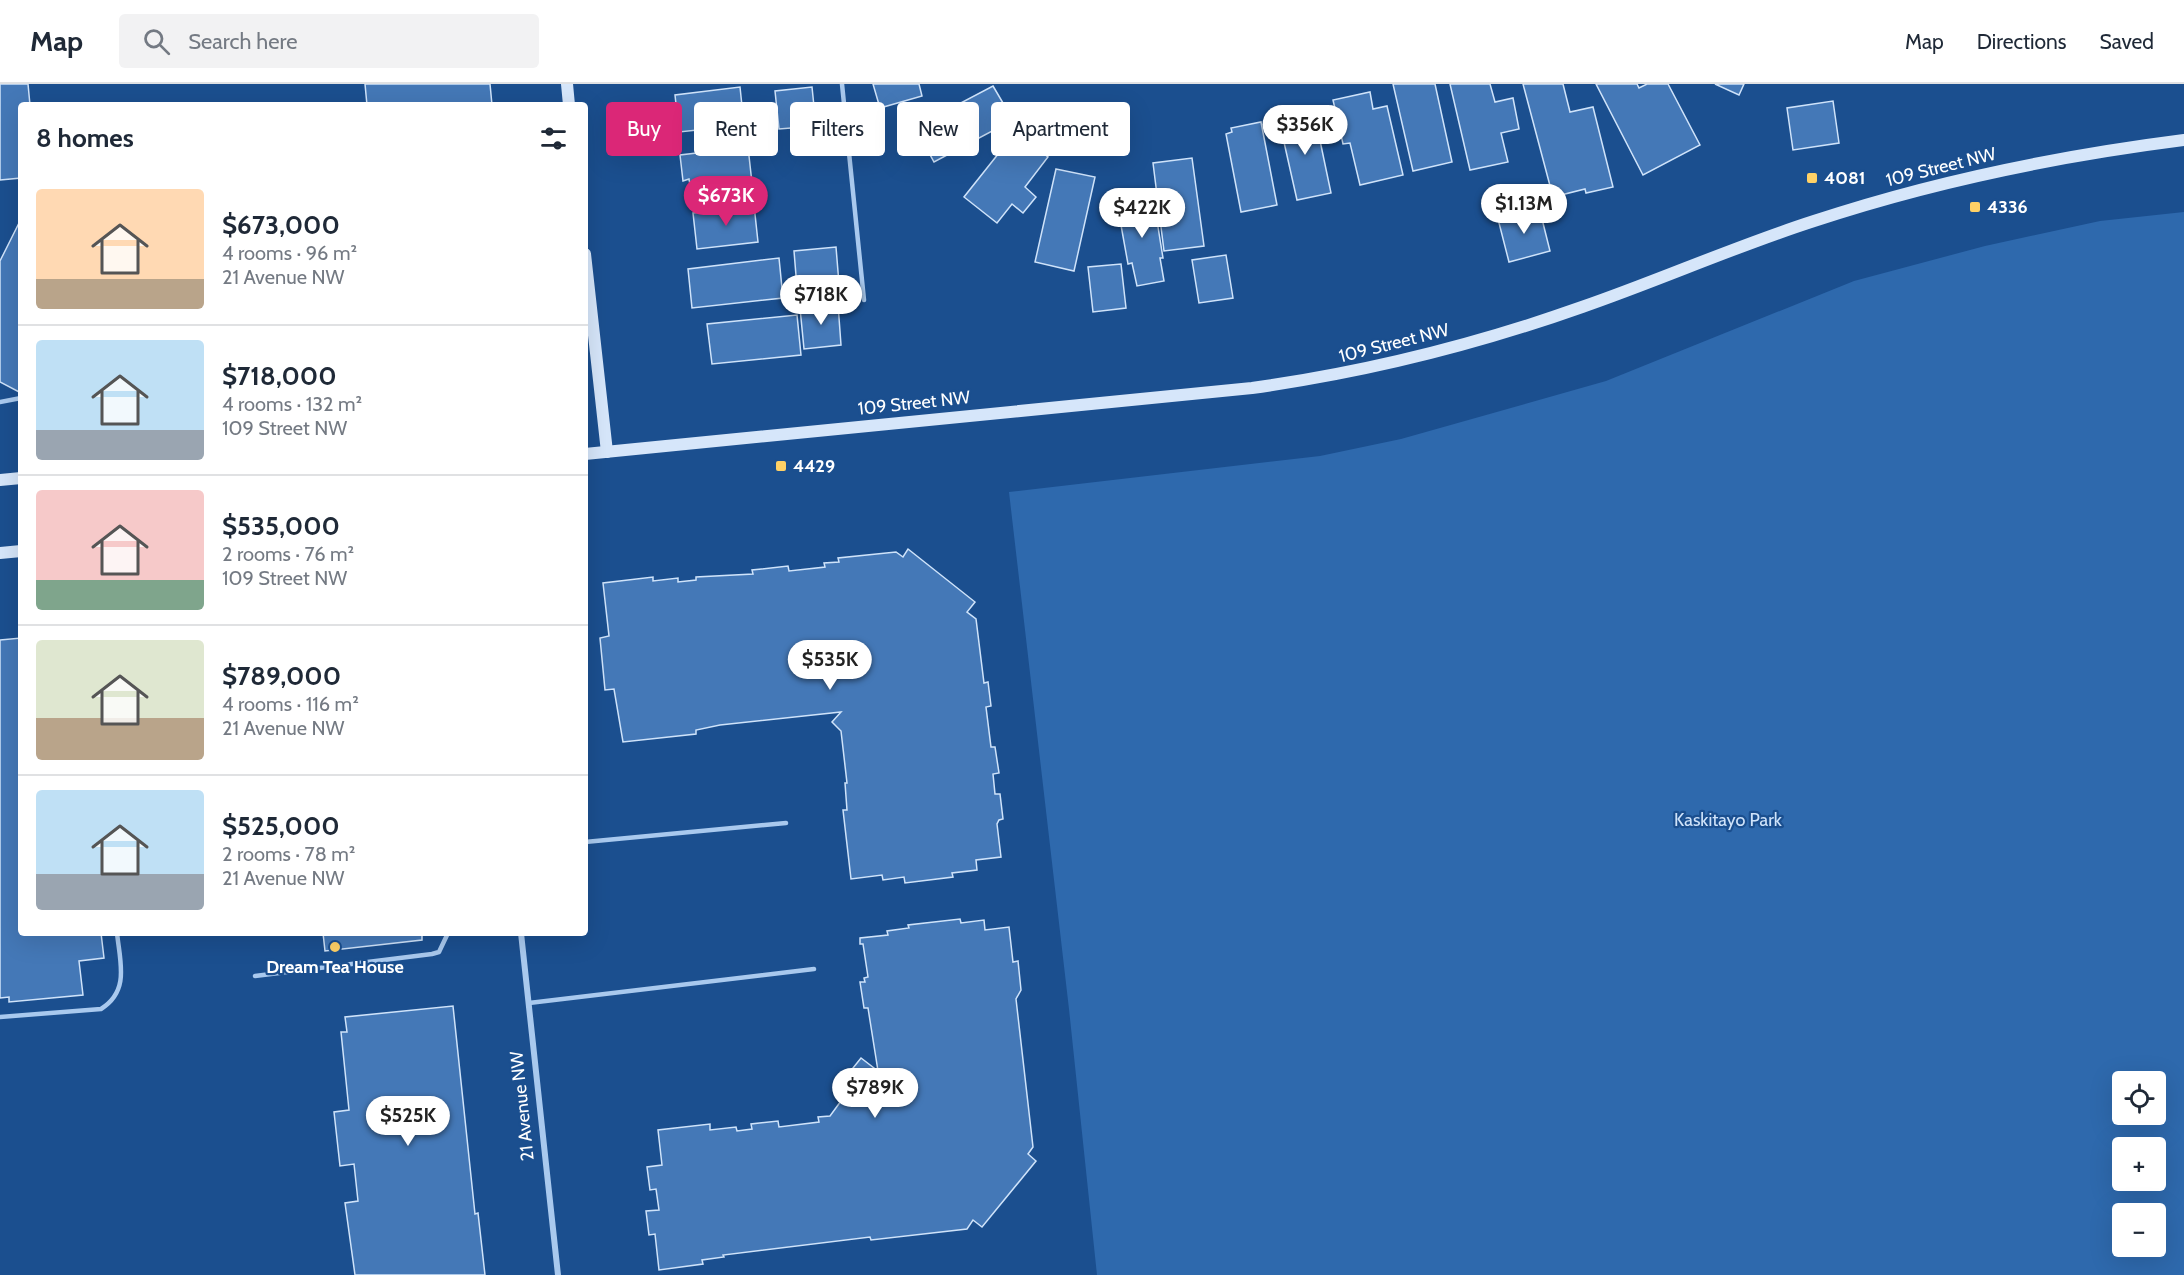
<!DOCTYPE html>
<html lang="en">
<head>
<meta charset="utf-8">
<style>
  body { margin:0; font-family:Cabin,sans-serif; background:#f2f2f3; color:#1f2937; height:100vh; display:flex; flex-direction:column; font-size:22px; white-space:nowrap }
  * { box-sizing:border-box; margin:0 }
  p { font-size:20px; color:#747a83 }
  .icon { flex:none; width:33px; height:33px; fill:none; stroke:currentColor; stroke-width:2; stroke-linecap:round; stroke-linejoin:round }
  .map { position:relative; flex:1; overflow:hidden }
  .sheet { position:absolute; left:18px; top:18px; width:570px; height:834px; display:flex; flex-direction:column; background:#fff; border-radius:6px; box-shadow:0 6px 24px #0002 }
  .sheet>* { flex:none }
  .hud { position:absolute; left:606px; top:18px; width:570px; height:54px; display:flex; gap:12px }
  .tools { position:absolute; left:2112px; top:987px; display:grid; gap:12px }
  .tools a { display:grid; place-items:center; width:54px; height:54px; border-radius:6px; background:#fff; box-shadow:0 6px 24px #0002; font-size:30px }
  .price { position:absolute; translate:-50% -51px; padding:0 14px; border-radius:21px; background:#fff; color:#222; font-size:20px; line-height:39px; filter:drop-shadow(0 2px 3px #0008) }
  .price::after { content:''; position:absolute; left:50%; top:36px; width:18px; height:14px; margin-left:-9px; background:inherit; clip-path:polygon(0 0,100% 0,50% 100%) }
  .price.selected { background:#db2777; color:#fff }
  ul { padding:0; list-style:none }
  li { display:flex; align-items:center; gap:18px; height:150px; padding:0 18px }
  li+li { border-top:2px solid #e0e1e3 }
  li span { display:grid; place-items:center; flex:none; width:168px; height:120px; border-radius:6px; color:#555 }
  li>.icon { margin-inline-start:auto }
  span .icon { width:72px; height:72px; fill:#fffc; stroke-width:1 }
  li b { font-size:26px }
  h2 { display:flex; justify-content:space-between; align-items:center; height:72px; padding:0 18px; font-size:26px }
  .tag { padding:0 21px; border-radius:6px; background:#fff; box-shadow:0 6px 24px #0002; font-size:21px; line-height:54px }
  .tag.selected { background:#db2777; color:#fff }
  header { display:flex; align-items:center; gap:36px; box-sizing:border-box; height:84px; padding:0 30px; background:#fff; border-bottom:2px solid #e0e1e3 }
  header strong { font-size:28px }
  nav { display:flex; gap:33px; margin-inline-start:auto; font-size:21px }
  .search { width:420px; height:54px; background:#f2f2f3; display:flex; align-items:center; gap:15px; box-sizing:border-box; padding:0 21px; border-radius:6px; color:#747a83; font-size:22px }
  .map>svg:first-child { display:block }
</style>
</head>
<body>
<header>
<strong>Map</strong>
<div class="search"><svg class="icon" aria-label="search" viewBox="0 0 24 24"><circle cx="10" cy="10" r="6"/><path d="M15 15l6 6"/></svg>Search here</div>
<nav><a>Map</a><a>Directions</a><a>Saved</a></nav>
</header>
<div class="map">
<svg width="2184" height="1191" viewBox="0 0 2184 1191">
  <rect width="100%" height="100%" fill="#1b4f8f"/>
  <path fill="#2e69ad" fill-rule="evenodd" d="M2184 128V1191H1097L1069 925 1009 408 1320 372 1401 355 1606 297 1854 197 1985 162 2100 137ZM2122 998H2156V1030H2122ZM2122 1064H2156V1096H2122ZM2122 1130H2156V1162H2122Z"/>
  <g fill="#4478b7" stroke="#cfe3fa" stroke-width="1.5">
    <polygon points="0,0 28,0 30,21 21,21 21,94 0,96"/>
    <polygon points="365,0 490,0 492,21 367,21"/>
    <polygon points="873,0 919,0 922,12 880,24"/>
    <polygon points="1393,0 1435,0 1452,78 1413,87"/>
    <polygon points="1450,0 1490,0 1495,18 1513,14 1519,45 1501,49 1508,78 1470,86"/>
    <polygon points="1523,0 1563,0 1570,28 1593,23 1613,103 1586,109 1585,105 1553,113"/>
    <polygon points="1596,0 1637,0 1639,4 1647,0 1668,0 1700,61 1643,91"/>
    <polygon points="1715,0 1744,0 1739,11"/>
    <polygon points="993,2 1013,36 934,78 915,43"/>
    <polygon points="740,3 744,41 679,48 675,11"/>
    <polygon points="812,3 816,42 779,45 775,7"/>
    <polygon points="1370,8 1373,25 1387,22 1403,91 1360,101 1350,59 1343,60 1333,16"/>
    <polygon points="1833,17 1839,59 1793,66 1787,24"/>
    <polygon points="1314,28 1331,109 1297,116 1279,36"/>
    <polygon points="1261,38 1277,121 1241,128 1226,50 1232,48 1231,44"/>
    <polygon points="1014,50 1020,54 1023,51 1032,56 1045,66 1043,69 1048,73 1025,103 1036,113 1023,129 1012,120 997,139 964,113"/>
    <polygon points="748,63 752,99 691,106 689,95 683,97 680,71"/>
    <polygon points="1192,74 1204,162 1164,167 1153,79"/>
    <polygon points="1056,85 1095,93 1074,187 1035,178"/>
    <polygon points="1153,112 1163,174 1160,174 1164,197 1137,202 1132,179 1128,180 1117,119"/>
    <polygon points="754,121 758,158 697,165 693,129"/>
    <polygon points="1539,123 1550,167 1509,178 1498,135"/>
    <polygon points="21,135 21,309 0,298 0,177"/>
    <polygon points="836,163 840,212 798,216 794,167"/>
    <polygon points="1226,171 1233,214 1199,219 1192,176"/>
    <polygon points="779,174 783,214 692,224 688,185"/>
    <polygon points="1121,180 1126,224 1093,228 1088,183"/>
    <polygon points="838,220 841,261 804,265 800,224"/>
    <polygon points="797,231 801,271 712,280 707,240"/>
    <polygon points="908,465 975,518 967,528 976,535 984,599 988,598 991,622 986,623 991,663 995,663 999,689 993,690 995,710 1000,710 1003,735 999,736 997,740 1001,773 976,776 977,786 952,789 953,793 905,799 904,793 883,796 882,791 851,795 843,726 847,726 845,699 847,699 841,647 832,638 841,628 720,641 696,646 696,650 623,658 614,605 605,606 600,554 609,552 603,499 653,493 653,497 678,494 678,498 696,496 696,493 753,490 752,486 788,482 789,487 825,483 824,479 839,478 838,474 896,468 903,473"/>
    <polygon points="21,554 21,849 101,849 104,874 79,877 83,911 9,918 9,913 0,914 0,556"/>
    <polygon points="960,835 961,839 984,836 985,846 1009,843 1013,878 1018,877 1021,906 1016,915 1033,1063 1028,1070 1036,1077 982,1143 973,1136 967,1145 871,1156 870,1153 723,1171 724,1173 702,1176 703,1180 659,1186 655,1150 649,1151 646,1127 659,1126 656,1105 650,1106 647,1083 662,1081 658,1046 710,1040 710,1046 736,1043 737,1047 752,1045 751,1040 778,1037 779,1043 819,1038 818,1033 830,1032 849,1006 841,999 861,974 878,987 868,924 864,924 860,898 865,898 864,894 868,893 863,860 860,860 860,854 888,851 887,847 909,844 908,841"/>
    <polygon points="323,849 422,849 422,856 325,867"/>
    <polygon points="453,922 475,1130 478,1129 485,1191 355,1191 345,1119 358,1117 354,1080 340,1082 334,1028 349,1026 341,948 347,948 345,933"/>
  </g>
  <g fill="none" stroke-linecap="round" stroke-linejoin="round">
    <g stroke="#a9c9ee" stroke-width="4.5">
      <polyline points="842,0 864,216"/>
      <polyline points="0,318 21,314"/>
      <polyline points="585,758 786,739"/>
      <polyline points="255,892 432,870 439,868 448,849"/>
      <polyline points="529,919 814,885"/>
      <path d="M0 933 101 925C130 907 120 878 117 849"/>
    </g>
    <polyline stroke="#a9c9ee" stroke-width="6" points="521,849 558,1191"/>
    <g stroke="#d6e6fa" stroke-width="12">
      <polyline points="567,0 569,21"/>
      <polyline points="585,170 607,368"/>
      <path d="M585 370 1252 304C1367 288 1472 262 1582 223 1660 196 1736 162 1814 137 1935 97 2058 72 2184 56"/>
      <polyline points="0,396 21,394"/>
      <polyline points="0,469 21,467"/>
    </g>
  </g>
  <g fill="#ffd166" stroke="#1b4f8f" stroke-width="2">
    <rect x="1806" y="88" width="12" height="12" rx="3"/>
    <rect x="1969" y="117" width="12" height="12" rx="3"/>
    <rect x="775" y="376" width="12" height="12" rx="3"/>
    <circle cx="335" cy="863" r="6"/>
  </g>
  <g text-anchor="middle" stroke-width="4.5" stroke-linejoin="round" paint-order="stroke">
    <g font-size="18" fill="#fff" stroke="#1b4f8f">
      <text transform="translate(1941 83) rotate(-14)" y="6">109 Street NW</text>
      <text transform="translate(1394 259) rotate(-14)" y="6">109 Street NW</text>
      <text transform="translate(914 319) rotate(-6)" y="6">109 Street NW</text>
      <text transform="translate(522 1022) rotate(-96)" y="6">21 Avenue NW</text>
    </g>
    <g font-size="18" font-weight="bold" fill="#fff" stroke="#1b4f8f" text-anchor="start">
      <text x="1824" y="100">4081</text>
      <text x="1987" y="129">4336</text>
      <text x="793" y="388">4429</text>
      <text x="335" y="889" text-anchor="middle">Dream Tea House</text>
    </g>
    <g font-size="18" fill="#cfe3fa" stroke="#1b4f8f">
      <text x="1728" y="742">Kaskitayo Park</text>
    </g>
  </g>
</svg>
<div class="tools">
<a><svg class="icon" aria-label="locate" viewBox="0 0 24 24"><circle cx="12" cy="12" r="6"/><path d="M12 2v4M12 18v4M2 12h4M18 12h4"/></svg></a>
<a>+</a>
<a>−</a>
</div>
<b class="price" style="left:1305px;top:72px">$356K</b>
<b class="price selected" style="left:726px;top:143px">$673K</b>
<b class="price" style="left:1524px;top:151px">$1.13M</b>
<b class="price" style="left:1142px;top:155px">$422K</b>
<b class="price" style="left:821px;top:242px">$718K</b>
<b class="price" style="left:830px;top:607px">$535K</b>
<b class="price" style="left:875px;top:1035px">$789K</b>
<b class="price" style="left:408px;top:1063px">$525K</b>
<div class="hud">
<a class="tag selected">Buy</a>
<a class="tag">Rent</a>
<a class="tag">Filters</a>
<a class="tag">New</a>
<a class="tag">Apartment</a>
</div>
<section class="sheet">
<h2>8 homes<svg class="icon" aria-label="filters" viewBox="0 0 24 24"><path d="M4 7h16M4 17h16"/><circle cx="9" cy="7" r="2"/><circle cx="15" cy="17" r="2"/></svg></h2>
<ul>
<li><span style="background:linear-gradient(#ffd9b3 75%,#b9a48a 0)"><svg class="icon" aria-label="home" viewBox="0 0 24 24"><path d="M3 11l9-7 9 7M6 9v11h12V9"/></svg></span><div><b>$673,000</b><p>4 rooms · 96 m²</p><p>21 Avenue NW</p></div></li>
<li><span style="background:linear-gradient(#bfe0f5 75%,#9aa5b1 0)"><svg class="icon" aria-label="home" viewBox="0 0 24 24"><path d="M3 11l9-7 9 7M6 9v11h12V9"/></svg></span><div><b>$718,000</b><p>4 rooms · 132 m²</p><p>109 Street NW</p></div></li>
<li><span style="background:linear-gradient(#f6c9c9 75%,#7fa58c 0)"><svg class="icon" aria-label="home" viewBox="0 0 24 24"><path d="M3 11l9-7 9 7M6 9v11h12V9"/></svg></span><div><b>$535,000</b><p>2 rooms · 76 m²</p><p>109 Street NW</p></div></li>
<li><span style="background:linear-gradient(#dfe7d0 65%,#b9a48a 0)"><svg class="icon" aria-label="home" viewBox="0 0 24 24"><path d="M3 11l9-7 9 7M6 9v11h12V9"/></svg></span><div><b>$789,000</b><p>4 rooms · 116 m²</p><p>21 Avenue NW</p></div></li>
<li><span style="background:linear-gradient(#bfe0f5 70%,#9aa5b1 0)"><svg class="icon" aria-label="home" viewBox="0 0 24 24"><path d="M3 11l9-7 9 7M6 9v11h12V9"/></svg></span><div><b>$525,000</b><p>2 rooms · 78 m²</p><p>21 Avenue NW</p></div></li>
</ul>
</section>
</div>
</body>
</html>
